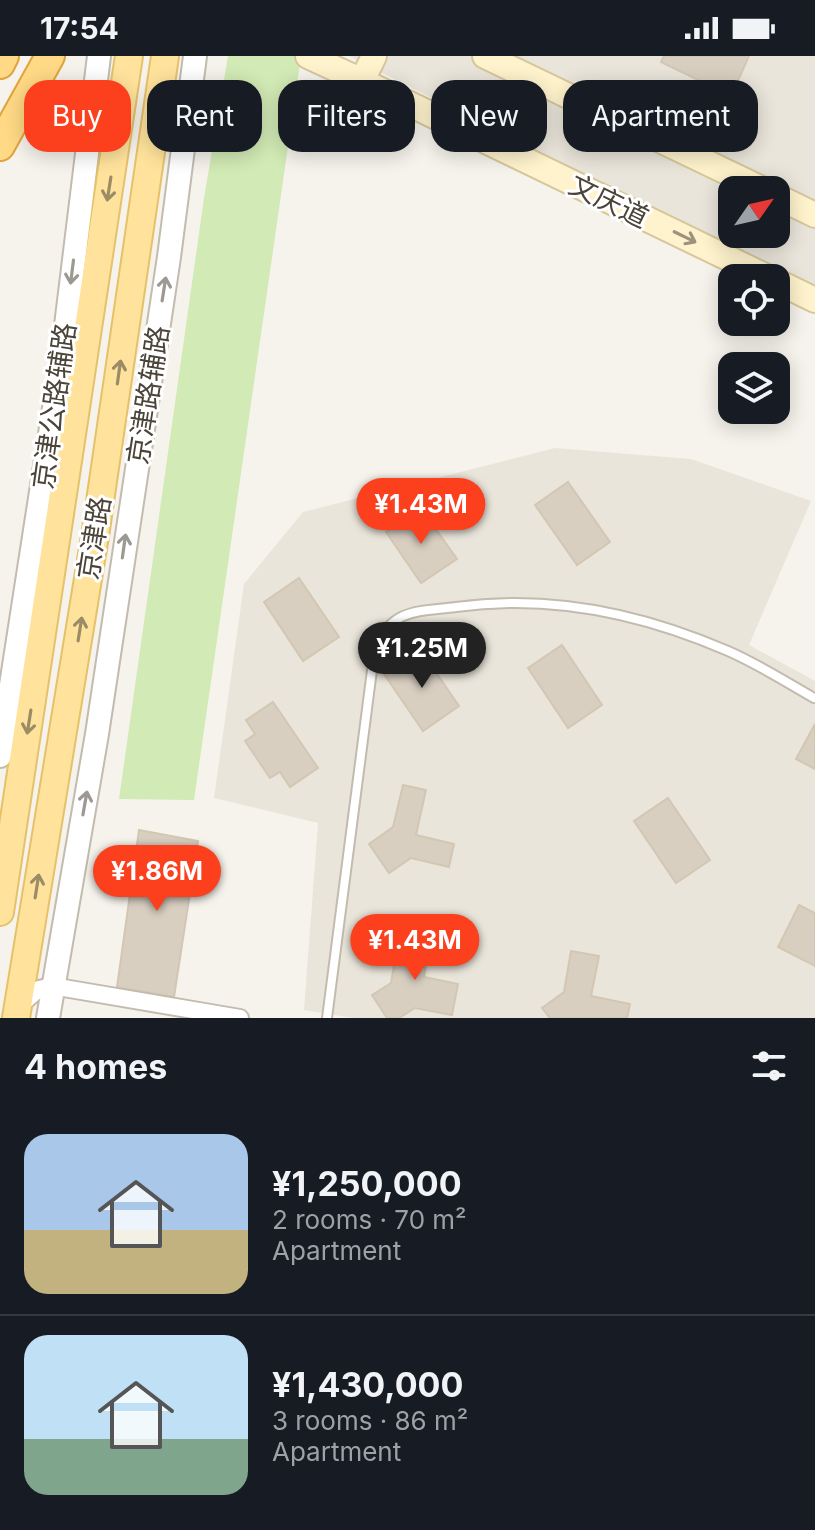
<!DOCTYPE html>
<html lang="en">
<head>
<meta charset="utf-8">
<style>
  body { margin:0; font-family:Inter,"Noto Sans SC",sans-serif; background:#242831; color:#f1f3f6; height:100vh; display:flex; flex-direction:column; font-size:30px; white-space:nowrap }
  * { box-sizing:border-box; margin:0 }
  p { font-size:26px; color:#9ea1a6 }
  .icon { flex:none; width:44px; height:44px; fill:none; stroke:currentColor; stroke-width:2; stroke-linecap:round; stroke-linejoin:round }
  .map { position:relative; height:962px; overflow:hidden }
  .side { display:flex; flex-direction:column; background:#171b24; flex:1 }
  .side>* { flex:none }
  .hud { position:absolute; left:24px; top:24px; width:768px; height:72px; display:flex; gap:16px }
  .needle { width:52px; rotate:56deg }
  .controls { position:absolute; left:718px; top:120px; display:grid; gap:16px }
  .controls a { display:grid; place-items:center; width:72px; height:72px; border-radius:16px; background:#171b24; box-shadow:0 4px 20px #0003; font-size:40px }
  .price { position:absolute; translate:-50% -68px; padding:0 18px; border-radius:28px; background:#fc3f1d; color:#fff; font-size:26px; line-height:52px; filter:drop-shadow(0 2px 4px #0008) }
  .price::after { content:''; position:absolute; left:50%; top:48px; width:24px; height:18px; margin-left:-12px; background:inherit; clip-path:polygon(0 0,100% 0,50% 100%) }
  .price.current { background:#222; color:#fff }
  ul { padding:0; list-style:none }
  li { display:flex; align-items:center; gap:24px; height:200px; padding:0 24px }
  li+li { border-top:2px solid #363941 }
  li span { display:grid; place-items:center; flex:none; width:224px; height:160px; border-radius:24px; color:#555 }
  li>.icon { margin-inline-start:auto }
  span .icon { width:96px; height:96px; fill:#fffc; stroke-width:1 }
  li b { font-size:34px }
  h2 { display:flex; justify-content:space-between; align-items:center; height:96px; padding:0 24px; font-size:34px }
  .tag { padding:0 28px; border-radius:24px; background:#171b24; box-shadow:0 4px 20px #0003; font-size:28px; line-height:72px }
  .tag.current { background:#fc3f1d; color:#fff }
  .status { display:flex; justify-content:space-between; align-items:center; height:56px; padding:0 40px; background:#171b24; direction:ltr }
  .status svg { height:22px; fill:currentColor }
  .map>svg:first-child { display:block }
</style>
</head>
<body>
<div class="status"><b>17:54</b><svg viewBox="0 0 49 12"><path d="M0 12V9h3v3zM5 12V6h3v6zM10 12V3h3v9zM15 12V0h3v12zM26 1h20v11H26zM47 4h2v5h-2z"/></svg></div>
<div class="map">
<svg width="815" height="962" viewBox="0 0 815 962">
  <rect width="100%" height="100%" fill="#f6f3ec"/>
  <g fill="#eae5da" fill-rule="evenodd">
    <path d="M349 0H815V236ZM732 134H776V178H732Z"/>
    <polygon points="555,392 691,403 811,445 749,589 815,625 815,962 353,962 304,954 318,767 214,742 244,528 303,456"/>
  </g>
  <polygon fill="#d2eab5" points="228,0 301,0 194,744 119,743 204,142"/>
  <g fill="#d8cfc1" stroke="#d3c7b4" stroke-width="2">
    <polygon points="664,0 749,0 731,40 661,6"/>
    <polygon points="568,426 610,486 577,509 535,449"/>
    <polygon points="421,452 457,503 421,527 386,476"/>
    <polygon points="299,522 339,581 303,605 264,546"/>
    <polygon points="562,589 602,649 568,672 528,612"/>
    <polygon points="420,593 459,650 423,675 384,618"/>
    <polygon points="273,646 318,712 290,731 280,716 270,722 245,685 255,678 246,664"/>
    <polygon points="815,668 815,713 796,703"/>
    <polygon points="403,729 426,734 416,779 454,788 449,811 411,802 389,817 369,788 393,771"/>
    <polygon points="668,742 710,804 676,827 634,765"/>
    <polygon points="139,774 198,785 174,941 117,931"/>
    <polygon points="799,849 815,857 815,910 778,891"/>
    <polygon points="400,874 431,880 424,921 458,928 452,959 415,952 399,962 387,962 372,939 391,927"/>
    <polygon points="571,895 599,900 591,940 630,948 627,962 550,962 542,952 564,936"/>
  </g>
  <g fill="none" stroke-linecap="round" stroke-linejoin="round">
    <g stroke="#c2bbae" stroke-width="12">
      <path id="service" d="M327 962 375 591C394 552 416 556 456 551 549 538 643 558 728 595 758 608 786 626 814 642"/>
    </g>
    <g stroke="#c2bbae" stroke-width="20">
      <polyline id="minor" points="19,950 39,933 52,930 240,962"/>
    </g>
    <g stroke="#c2bbae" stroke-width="26">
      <g id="tertiary">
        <polyline points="0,700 63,294 99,0"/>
        <polyline points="48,962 97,678 169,201 195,0"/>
      </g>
    </g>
    <g stroke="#d6c79b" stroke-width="28">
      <g id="secondary">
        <polyline points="308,0 362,25"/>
        <polyline points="374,0 362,25 769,222"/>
        <polyline points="485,0 764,134"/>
        <polyline points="776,140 815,159"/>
        <polyline points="776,225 815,244"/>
      </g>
    </g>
    <g stroke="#e6c16a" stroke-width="30">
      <g id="primary">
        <polyline points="0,856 129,0"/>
        <polyline points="16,962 95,480 165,0"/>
      </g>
    </g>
    <g stroke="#e0a43c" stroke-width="32">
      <g id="trunk">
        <polyline points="0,8 4,0"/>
        <polyline points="0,90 50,0"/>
      </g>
    </g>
    <use href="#service" stroke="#fff" stroke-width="8"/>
    <use href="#minor" stroke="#fff" stroke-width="16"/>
    <use href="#tertiary" stroke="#fff" stroke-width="22"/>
    <use href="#secondary" stroke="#fff3cd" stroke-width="24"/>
    <use href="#primary" stroke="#ffe39c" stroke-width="26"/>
    <use href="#trunk" stroke="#ffd985" stroke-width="28"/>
  </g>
  <defs><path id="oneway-shaft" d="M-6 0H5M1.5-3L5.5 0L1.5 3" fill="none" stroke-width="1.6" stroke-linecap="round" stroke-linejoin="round" transform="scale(2)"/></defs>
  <g stroke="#9c8c66">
    <use href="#oneway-shaft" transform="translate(109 133) rotate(99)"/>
    <use href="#oneway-shaft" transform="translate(119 316) rotate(-82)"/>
    <use href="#oneway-shaft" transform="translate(80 573) rotate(-81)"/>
    <use href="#oneway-shaft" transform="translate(29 666) rotate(99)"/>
    <use href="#oneway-shaft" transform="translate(37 830) rotate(-81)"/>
  </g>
  <use stroke="#9c937c" href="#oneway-shaft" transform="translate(685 181) rotate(26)"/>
  <g stroke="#9c9892">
    <use href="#oneway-shaft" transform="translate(72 216) rotate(97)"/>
    <use href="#oneway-shaft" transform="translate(164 233) rotate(-81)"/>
    <use href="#oneway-shaft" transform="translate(124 490) rotate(-82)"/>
    <use href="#oneway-shaft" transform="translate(85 747) rotate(-80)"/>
  </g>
  <g text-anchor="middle" stroke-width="6" stroke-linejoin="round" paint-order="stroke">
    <g font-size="28" fill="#4b4439" stroke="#fff">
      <text transform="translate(609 145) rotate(26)" y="10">文庆道</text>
      <text transform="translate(148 339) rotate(-81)" y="10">京津路辅路</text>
      <text transform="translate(54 350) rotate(-82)" y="10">京津公路辅路</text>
      <text transform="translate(94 482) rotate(-81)" y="10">京津路</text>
    </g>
  </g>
</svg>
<div class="controls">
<a><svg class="needle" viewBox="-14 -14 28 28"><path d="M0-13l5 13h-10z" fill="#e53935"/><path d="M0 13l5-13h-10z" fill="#9ea1a6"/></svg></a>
<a><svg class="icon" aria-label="locate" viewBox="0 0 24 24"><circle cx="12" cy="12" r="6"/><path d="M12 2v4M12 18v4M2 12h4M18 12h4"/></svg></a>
<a><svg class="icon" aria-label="layers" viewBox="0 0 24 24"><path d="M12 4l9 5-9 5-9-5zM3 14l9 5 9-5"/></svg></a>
</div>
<b class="price" style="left:421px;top:490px">¥1.43M</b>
<b class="price current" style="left:422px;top:634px">¥1.25M</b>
<b class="price" style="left:157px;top:857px">¥1.86M</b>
<b class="price" style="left:415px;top:926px">¥1.43M</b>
<div class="hud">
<a class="tag current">Buy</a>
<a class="tag">Rent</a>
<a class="tag">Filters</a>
<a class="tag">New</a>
<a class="tag">Apartment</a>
</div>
</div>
<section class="side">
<h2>4 homes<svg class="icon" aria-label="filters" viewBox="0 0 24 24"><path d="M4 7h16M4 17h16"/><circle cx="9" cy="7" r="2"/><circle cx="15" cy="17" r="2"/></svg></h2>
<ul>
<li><span style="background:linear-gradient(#a9c7e8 60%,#c2b280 0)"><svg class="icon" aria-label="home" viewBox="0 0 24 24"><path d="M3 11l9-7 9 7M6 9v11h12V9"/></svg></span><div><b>¥1,250,000</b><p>2 rooms · 70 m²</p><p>Apartment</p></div></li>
<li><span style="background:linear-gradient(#bfe0f5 65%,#7fa58c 0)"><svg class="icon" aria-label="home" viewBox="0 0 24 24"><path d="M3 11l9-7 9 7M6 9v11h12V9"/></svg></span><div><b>¥1,430,000</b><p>3 rooms · 86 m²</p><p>Apartment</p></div></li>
</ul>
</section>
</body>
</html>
